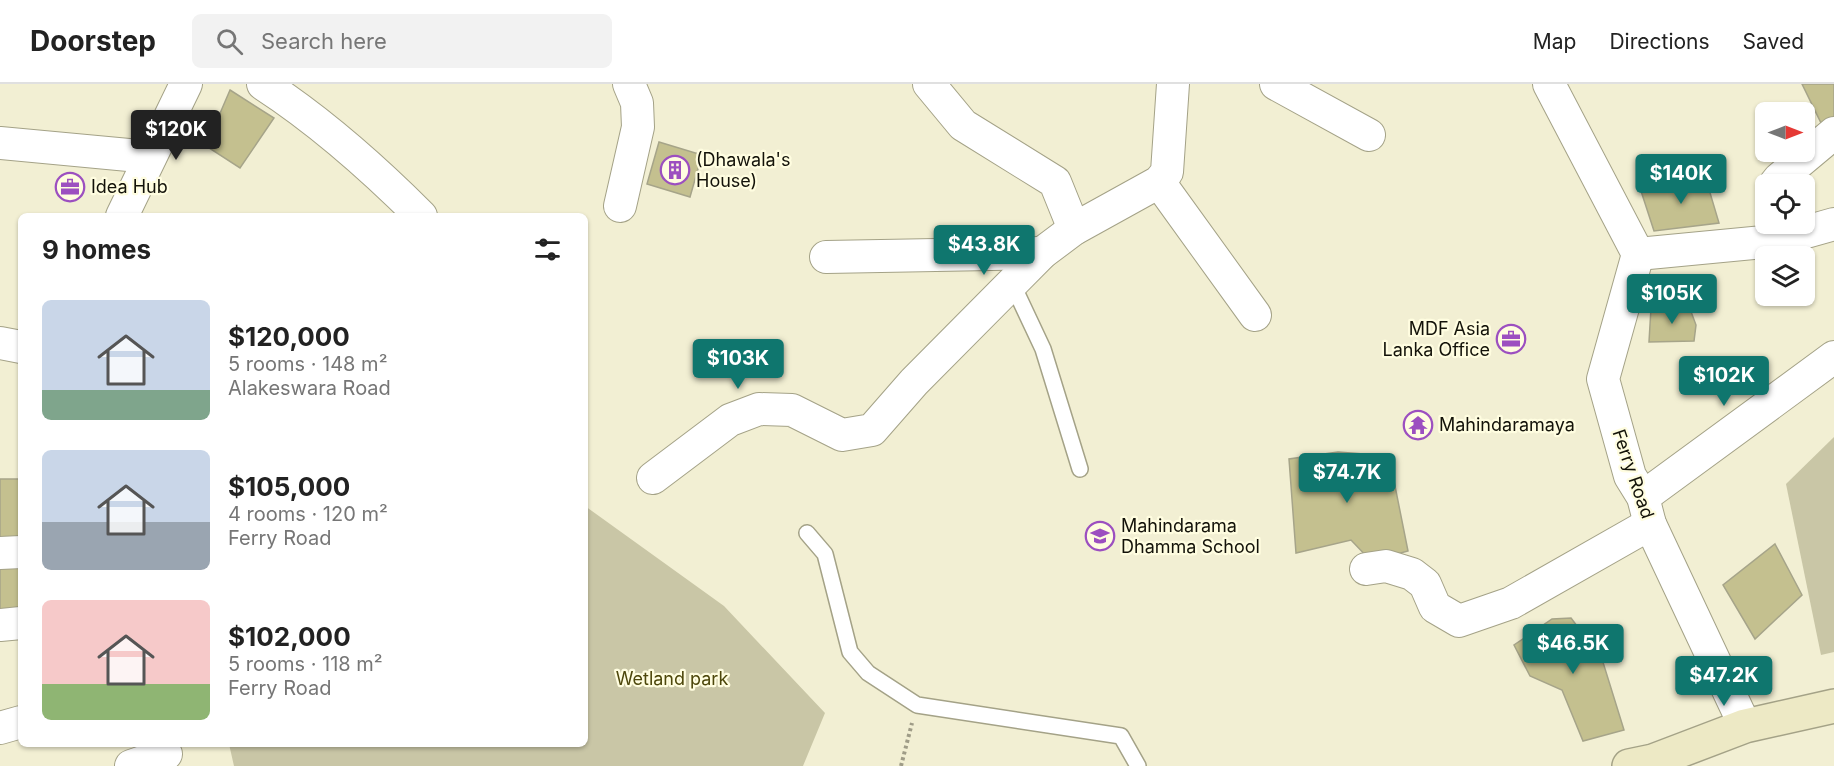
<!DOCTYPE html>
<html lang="en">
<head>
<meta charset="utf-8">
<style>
  body { margin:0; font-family:Inter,sans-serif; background:#f2f2f2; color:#222; height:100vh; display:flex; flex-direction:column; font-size:22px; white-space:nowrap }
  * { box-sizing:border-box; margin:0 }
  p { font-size:20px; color:#767676 }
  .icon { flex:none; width:33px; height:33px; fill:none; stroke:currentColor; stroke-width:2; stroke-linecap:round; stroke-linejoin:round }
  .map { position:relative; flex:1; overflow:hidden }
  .panel { position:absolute; left:18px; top:129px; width:570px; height:534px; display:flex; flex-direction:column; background:#fff; border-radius:9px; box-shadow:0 2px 4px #0004 }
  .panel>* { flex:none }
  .needle { width:39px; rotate:90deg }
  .tools { position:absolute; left:1755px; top:18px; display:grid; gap:12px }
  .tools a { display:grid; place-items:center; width:60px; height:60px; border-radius:9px; background:#fff; box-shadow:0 2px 4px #0004; font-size:30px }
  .price { position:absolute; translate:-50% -51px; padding:0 14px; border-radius:6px; background:#0f766e; color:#fff; font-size:20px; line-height:39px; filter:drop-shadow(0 2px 3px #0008) }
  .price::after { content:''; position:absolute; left:50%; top:36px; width:18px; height:14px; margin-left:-9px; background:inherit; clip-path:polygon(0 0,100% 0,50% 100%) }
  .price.current { background:#222; color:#fff }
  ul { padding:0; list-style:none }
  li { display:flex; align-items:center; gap:18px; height:150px; padding:0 24px }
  li span { display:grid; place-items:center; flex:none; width:168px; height:120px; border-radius:9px; color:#555 }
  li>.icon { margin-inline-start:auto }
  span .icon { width:72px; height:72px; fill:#fffc; stroke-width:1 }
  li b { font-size:26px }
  h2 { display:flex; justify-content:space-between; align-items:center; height:72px; padding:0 24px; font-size:26px }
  header { display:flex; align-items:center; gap:36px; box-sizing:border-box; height:84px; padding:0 30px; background:#fff; border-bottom:2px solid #e0e0e0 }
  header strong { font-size:28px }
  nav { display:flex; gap:33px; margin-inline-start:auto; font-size:21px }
  .search { width:420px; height:54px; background:#f2f2f2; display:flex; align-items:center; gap:15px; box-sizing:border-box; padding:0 21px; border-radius:9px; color:#767676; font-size:22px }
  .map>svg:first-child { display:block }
</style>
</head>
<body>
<header>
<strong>Doorstep</strong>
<div class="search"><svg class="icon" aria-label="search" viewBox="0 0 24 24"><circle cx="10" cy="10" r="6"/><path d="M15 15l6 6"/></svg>Search here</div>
<nav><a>Map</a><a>Directions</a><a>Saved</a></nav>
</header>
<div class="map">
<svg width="1834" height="682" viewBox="0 0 1834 682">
  <rect width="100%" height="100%" fill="#f2efd3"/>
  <g fill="#c9c6a6">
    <polygon points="1834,353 1834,568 1821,571 1786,400"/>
    <polygon points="585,422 724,522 825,629 803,682 234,682 229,660 585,660"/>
  </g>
  <g fill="#c4c08f" stroke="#a6a489" stroke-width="1.5">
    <polygon points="1802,0 1834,0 1834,34 1823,43"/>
    <polygon points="230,6 274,34 240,84 206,62"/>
    <polygon points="659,58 702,71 690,113 647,100"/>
    <polygon points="1705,92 1719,139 1654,147 1641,107"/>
    <polygon points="1673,222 1690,225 1696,241 1694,257 1649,258 1651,224"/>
    <polygon points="1338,368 1389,372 1408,467 1371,477 1351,456 1296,469 1289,375"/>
    <polygon points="0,395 21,395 21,454 0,453"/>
    <polygon points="1775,460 1802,511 1755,555 1723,501"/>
    <polygon points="21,479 21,531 0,532 0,481"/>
    <polygon points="1571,534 1602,575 1624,646 1583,657 1562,606 1530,592 1514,561 1552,535"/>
  </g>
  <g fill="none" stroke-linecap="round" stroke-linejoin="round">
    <g stroke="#a4a287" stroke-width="18">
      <g id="lane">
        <polyline points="1012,199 1043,265 1080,385"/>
        <polyline points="807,449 825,470 850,568 868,589 917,621 1121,652 1138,682"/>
      </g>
    </g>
    <g stroke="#a4a287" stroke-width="34">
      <g id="street">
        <path d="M263 0C320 37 373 84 421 132"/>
        <polyline points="929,0 963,41 1055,98 1074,145"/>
        <polyline points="1276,0 1369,51"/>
        <polyline points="1549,0 1638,170 1603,295 1630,392 1643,413 1650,440 1745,642"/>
        <polyline points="0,59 150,73"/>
        <polyline points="1159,98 1255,231"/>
        <polyline points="1775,100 1779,95 1834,49"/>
        <polyline points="620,122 638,43 637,19 629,0"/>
        <polyline points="122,132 186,0"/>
        <polyline points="1638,170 1774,157 1834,140"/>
        <polyline points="826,173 1042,169"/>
        <polyline points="0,259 21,263"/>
        <polyline points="653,394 730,336 759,325 792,326 842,351 872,346 914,298 1042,169 1074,145 1159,98 1167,88 1173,0"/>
        <polyline points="1643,413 1834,273"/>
        <polyline points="0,469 21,468"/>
        <polyline points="1366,485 1386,482 1412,490 1425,500 1435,523 1459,537 1511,519 1650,440"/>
        <polyline points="0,541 21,539"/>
        <polyline points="0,644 21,638"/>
        <polyline points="131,682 166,670"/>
      </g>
    </g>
    <g stroke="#a4a287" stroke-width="36">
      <polyline id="secondary" points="1629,682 1653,677 1745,642 1834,622"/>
    </g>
    <polyline stroke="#9f9c87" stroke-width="4" stroke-dasharray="3 3" stroke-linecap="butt" points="901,682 912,639"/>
    <use href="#lane" stroke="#fff" stroke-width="15"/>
    <use href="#street" stroke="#fff" stroke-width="32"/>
    <use href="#secondary" stroke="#ede9c5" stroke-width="33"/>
  </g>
  <defs>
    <g id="building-ring" transform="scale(1.5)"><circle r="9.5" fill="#fffde0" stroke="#9c4fc0" stroke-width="1.5"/><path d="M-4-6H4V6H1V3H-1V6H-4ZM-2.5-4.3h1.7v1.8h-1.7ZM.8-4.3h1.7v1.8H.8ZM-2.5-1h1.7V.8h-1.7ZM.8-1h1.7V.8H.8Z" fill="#9c4fc0"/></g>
    <g id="office-ring" transform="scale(1.5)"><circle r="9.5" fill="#fffde0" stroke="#9c4fc0" stroke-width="1.5"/><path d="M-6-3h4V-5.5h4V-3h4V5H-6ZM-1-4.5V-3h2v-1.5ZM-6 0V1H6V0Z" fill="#9c4fc0"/></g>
    <g id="temple-ring" transform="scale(1.5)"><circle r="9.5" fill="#fffde0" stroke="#9c4fc0" stroke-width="1.5"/><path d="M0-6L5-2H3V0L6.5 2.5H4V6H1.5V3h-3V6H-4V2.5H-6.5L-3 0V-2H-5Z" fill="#9c4fc0"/></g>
    <g id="school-ring" transform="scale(1.5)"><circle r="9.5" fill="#fffde0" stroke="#9c4fc0" stroke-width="1.5"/><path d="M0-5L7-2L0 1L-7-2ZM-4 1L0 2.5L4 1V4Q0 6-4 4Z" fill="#9c4fc0"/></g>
  </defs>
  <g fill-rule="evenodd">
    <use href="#building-ring" x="675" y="86"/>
    <use href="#office-ring" x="70" y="103"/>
    <use href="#office-ring" x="1511" y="255"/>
    <use href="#temple-ring" x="1418" y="341"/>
    <use href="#school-ring" x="1100" y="452"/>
  </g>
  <g text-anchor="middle" stroke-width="4.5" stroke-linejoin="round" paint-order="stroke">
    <g font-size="18" fill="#131209" stroke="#fffde0" text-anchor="start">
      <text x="696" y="82">(Dhawala's<tspan x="696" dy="21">House)</tspan></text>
      <text x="91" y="109">Idea Hub</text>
      <text x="1490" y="251" text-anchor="end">MDF Asia<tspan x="1490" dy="21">Lanka Office</tspan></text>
      <text x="1439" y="347">Mahindaramaya</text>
      <text x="1121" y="448">Mahindarama<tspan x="1121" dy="21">Dhamma School</tspan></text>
    </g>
    <g font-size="18" fill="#131209" stroke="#fffde0">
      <text transform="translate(1633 390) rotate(71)" y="6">Ferry Road</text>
    </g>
    <g font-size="18" fill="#4d470b" stroke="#fffde0">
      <text x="672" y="601">Wetland park</text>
    </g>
  </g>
</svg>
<div class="tools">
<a><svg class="needle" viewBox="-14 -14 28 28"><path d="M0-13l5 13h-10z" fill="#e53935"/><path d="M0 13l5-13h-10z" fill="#767676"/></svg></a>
<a><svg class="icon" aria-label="locate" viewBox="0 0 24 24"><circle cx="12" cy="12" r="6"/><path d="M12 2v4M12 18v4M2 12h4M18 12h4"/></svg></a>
<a><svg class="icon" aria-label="layers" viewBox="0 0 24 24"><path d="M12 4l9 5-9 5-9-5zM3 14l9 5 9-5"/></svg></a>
</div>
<b class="price current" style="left:176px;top:77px">$120K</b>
<b class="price" style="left:1681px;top:121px">$140K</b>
<b class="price" style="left:984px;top:192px">$43.8K</b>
<b class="price" style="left:1672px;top:241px">$105K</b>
<b class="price" style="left:738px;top:306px">$103K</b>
<b class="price" style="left:1724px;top:323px">$102K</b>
<b class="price" style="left:1347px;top:420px">$74.7K</b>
<b class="price" style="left:1573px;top:591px">$46.5K</b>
<b class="price" style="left:1724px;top:623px">$47.2K</b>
<section class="panel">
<h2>9 homes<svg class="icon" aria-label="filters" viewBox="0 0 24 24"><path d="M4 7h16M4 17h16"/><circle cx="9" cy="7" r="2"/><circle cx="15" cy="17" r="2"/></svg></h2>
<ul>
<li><span style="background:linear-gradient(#c9d6e8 75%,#7fa58c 0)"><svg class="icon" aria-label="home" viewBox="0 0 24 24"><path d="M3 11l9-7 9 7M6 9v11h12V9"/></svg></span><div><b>$120,000</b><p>5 rooms · 148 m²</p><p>Alakeswara Road</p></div></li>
<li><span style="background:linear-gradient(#c9d6e8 60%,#9aa5b1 0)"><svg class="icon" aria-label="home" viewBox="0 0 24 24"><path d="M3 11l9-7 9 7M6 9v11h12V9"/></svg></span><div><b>$105,000</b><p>4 rooms · 120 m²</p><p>Ferry Road</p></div></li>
<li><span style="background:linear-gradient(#f6c9c9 70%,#8fb573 0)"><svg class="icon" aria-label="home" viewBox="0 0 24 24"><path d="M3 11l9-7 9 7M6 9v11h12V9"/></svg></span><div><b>$102,000</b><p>5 rooms · 118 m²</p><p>Ferry Road</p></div></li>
</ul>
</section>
</div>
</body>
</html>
